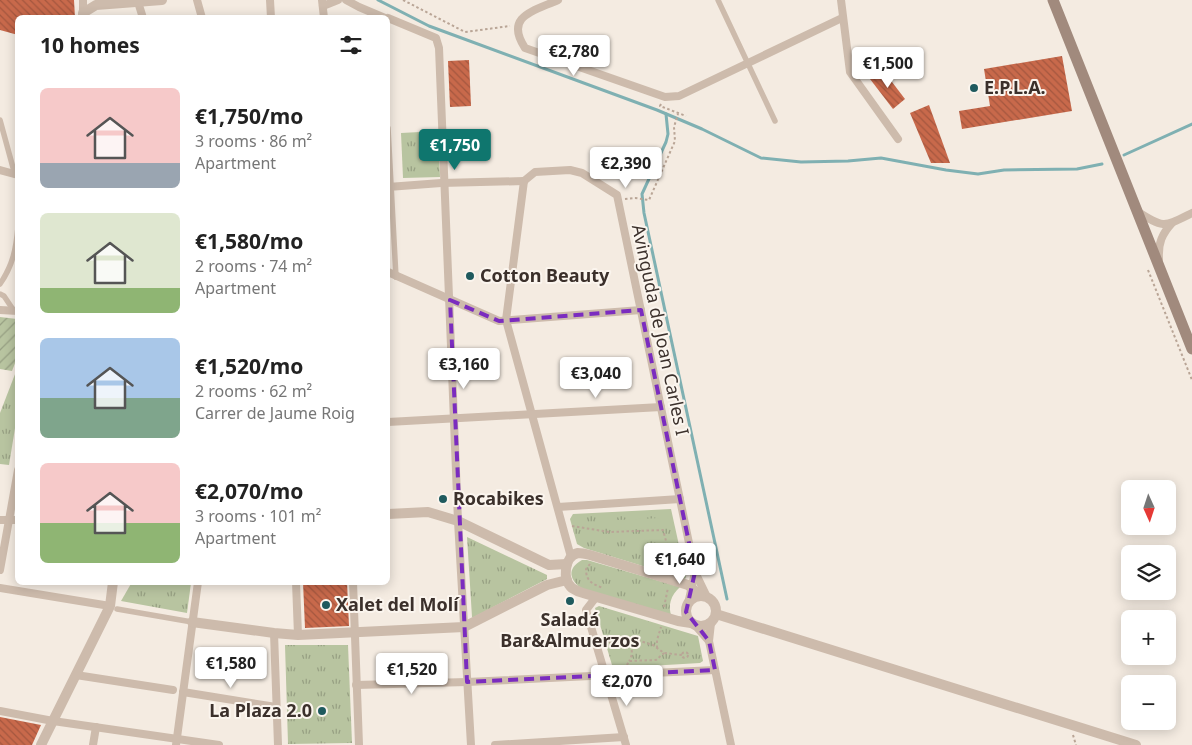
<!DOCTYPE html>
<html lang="en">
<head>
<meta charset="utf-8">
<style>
  body { margin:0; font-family:"Noto Sans",sans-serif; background:#f2f2f2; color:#222; height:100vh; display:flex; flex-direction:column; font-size:19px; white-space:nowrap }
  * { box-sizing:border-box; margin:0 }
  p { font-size:16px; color:#767676 }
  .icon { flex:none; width:28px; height:28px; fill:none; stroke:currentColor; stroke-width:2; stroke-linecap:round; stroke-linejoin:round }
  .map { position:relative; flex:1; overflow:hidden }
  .details { position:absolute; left:15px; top:15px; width:375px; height:570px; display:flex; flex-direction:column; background:#fff; border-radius:8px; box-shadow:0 2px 12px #0003 }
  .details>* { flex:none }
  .needle { width:32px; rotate:177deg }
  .tools { position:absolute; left:1121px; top:480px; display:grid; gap:10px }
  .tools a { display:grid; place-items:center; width:55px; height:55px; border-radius:8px; background:#fff; box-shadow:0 2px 12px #0003; font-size:25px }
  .price { position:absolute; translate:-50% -42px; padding:0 11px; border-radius:5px; background:#fff; color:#222; font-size:16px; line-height:32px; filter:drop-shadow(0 1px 2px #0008) }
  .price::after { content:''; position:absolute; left:50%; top:30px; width:15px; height:11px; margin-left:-8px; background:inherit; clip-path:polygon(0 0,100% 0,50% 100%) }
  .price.current { background:#0f766e; color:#fff }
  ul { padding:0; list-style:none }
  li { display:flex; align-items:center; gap:15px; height:125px; padding:0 25px }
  li span { display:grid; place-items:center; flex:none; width:140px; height:100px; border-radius:8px; color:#555 }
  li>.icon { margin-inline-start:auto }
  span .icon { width:60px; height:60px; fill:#fffc; stroke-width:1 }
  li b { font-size:21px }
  h2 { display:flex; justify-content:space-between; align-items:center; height:60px; padding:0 25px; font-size:21px }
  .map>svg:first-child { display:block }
</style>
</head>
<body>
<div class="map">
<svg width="1192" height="745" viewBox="0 0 1192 745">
  <defs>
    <pattern id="park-tufts" width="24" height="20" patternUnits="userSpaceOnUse" patternTransform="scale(1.25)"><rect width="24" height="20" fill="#b8c4a0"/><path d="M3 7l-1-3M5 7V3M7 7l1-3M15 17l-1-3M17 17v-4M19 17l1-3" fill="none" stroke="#97a083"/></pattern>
    <pattern id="garden-furrows" width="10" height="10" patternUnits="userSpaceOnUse" patternTransform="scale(1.25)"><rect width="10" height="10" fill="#b8c4a0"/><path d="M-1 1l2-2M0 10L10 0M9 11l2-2" fill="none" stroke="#97a083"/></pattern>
    <pattern id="building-back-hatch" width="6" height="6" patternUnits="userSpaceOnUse" patternTransform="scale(1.25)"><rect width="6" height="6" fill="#c8694b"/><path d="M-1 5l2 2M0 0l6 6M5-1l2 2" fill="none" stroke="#a4573f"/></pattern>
  </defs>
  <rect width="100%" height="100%" fill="#f4ebe1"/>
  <g fill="url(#park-tufts)">
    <polygon points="438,131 440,177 403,178 401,133"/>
    <polygon points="17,369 17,416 9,465 0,464 0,413"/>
    <polygon points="671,509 686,577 685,579 584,548 577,544 570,519 573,514"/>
    <polygon points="467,537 547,575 547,579 474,617 472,617"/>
    <path d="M582 560H587L680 587C671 595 667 606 672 617L582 589C570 580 566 569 582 560Z"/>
    <polygon points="132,582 191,583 187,613 121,601"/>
    <polygon points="599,606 698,636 703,661 700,663 615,668 612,665 595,608"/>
    <polygon points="285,645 348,645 352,743 288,744"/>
  </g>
  <polygon fill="url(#garden-furrows)" points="0,317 17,319 17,358 12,371 0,369"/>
  <polygon fill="#b8c4a0" points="660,518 661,528 617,530 616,520"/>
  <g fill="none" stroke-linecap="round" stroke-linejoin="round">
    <g stroke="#7fb0b2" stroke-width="3">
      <polyline points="378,0 429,26 657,110 702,129 761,158 801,162 848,161 881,158 946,170 978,174 1004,170 1077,169 1102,164"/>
      <polyline points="666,114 668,134 666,142 642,194 644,213 727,599"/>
      <polyline points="1124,155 1192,124"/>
    </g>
  </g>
  <g fill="url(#building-back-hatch)">
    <polygon points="0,0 74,0 75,18 18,18 18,35 0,30"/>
    <polygon points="1062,56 1072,111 962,129 959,111 990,106 984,69"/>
    <polygon points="469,60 471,106 450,107 448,61"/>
    <polygon points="882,69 905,99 893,109 870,79"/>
    <polygon points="929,105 950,163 931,163 910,113"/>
    <polygon points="303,582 347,582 349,626 305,628"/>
    <polygon points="0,717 41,725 32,745 0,745"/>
  </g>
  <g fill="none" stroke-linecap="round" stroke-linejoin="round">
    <g stroke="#b9a596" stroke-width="2" stroke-dasharray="2.5 2.5" stroke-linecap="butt">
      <polyline points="403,0 465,32 510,26"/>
      <polyline points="661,104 660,106 686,116"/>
      <polyline points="625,199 635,198 649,200 675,141 674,127 678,114"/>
      <polyline points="1148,270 1192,380"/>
      <polyline points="572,526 609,532 663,530 671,559 672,570"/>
      <path d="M590 564 586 569C586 582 593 584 603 588"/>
      <polyline points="664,607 668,588"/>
      <path d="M622 639C631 644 635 652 629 661"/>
      <polyline points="604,644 622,638 634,639 653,645 664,653 682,655"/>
      <polyline points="657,648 657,640 661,627"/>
      <circle cx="685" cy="655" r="3"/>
      <polyline points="627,665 629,661 656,660 664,653"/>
      <polyline points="1073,735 1076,745"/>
    </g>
    <g stroke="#cdbbac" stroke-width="5.5">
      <polyline points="718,0 775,121"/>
      <polyline points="0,120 15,175"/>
      <polyline points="388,128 396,277"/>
      <path d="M0 284C13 265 16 249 18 227"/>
      <polyline points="0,294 4,296 14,311"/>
      <polyline points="117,609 192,622"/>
    </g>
    <g stroke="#cdbbac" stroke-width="8">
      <polyline points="83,0 83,13"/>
      <polyline points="197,0 202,18"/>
      <polyline points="270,0 271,18"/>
      <polyline points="322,0 324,18"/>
      <polyline points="346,0 359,7 385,18"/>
      <path d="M558 0C534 11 504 16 525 48L665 97 679 96 842 18"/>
      <polyline points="841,0 850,72 898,139"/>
      <polyline points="138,2 143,18"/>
      <polyline points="323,6 338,0"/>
      <polyline points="388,18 436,38 439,48 458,521 471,745"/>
      <polyline points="0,170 18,175"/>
      <polyline points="524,181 535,172 570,170 582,173 617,195 695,572 707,597"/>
      <polyline points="524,181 506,320 571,557"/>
      <polyline points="388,187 441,183 524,181"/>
      <path d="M1137 211C1164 229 1164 227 1192 213"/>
      <path d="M1159 259C1158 243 1162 234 1172 223"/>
      <polyline points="388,272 499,321 641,310"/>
      <polyline points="0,310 18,311"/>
      <polyline points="388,422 661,407"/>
      <polyline points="558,507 680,499"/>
      <polyline points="0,520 18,520"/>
      <polyline points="0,570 18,470"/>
      <polyline points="296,582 298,635"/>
      <polyline points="353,582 359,745"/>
      <polyline points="0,588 110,606"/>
      <polyline points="596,597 586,610 626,745"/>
      <polyline points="688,604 695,572"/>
      <polyline points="695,625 709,641 711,623"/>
      <polyline points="274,633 278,745"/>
      <polyline points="709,641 731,745"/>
      <polyline points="76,675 173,690"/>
      <polyline points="356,685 467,682 715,670"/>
      <polyline points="183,692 276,707"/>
      <polyline points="0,711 53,721 219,745"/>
      <polyline points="93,745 96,727"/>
      <polyline points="176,745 198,582"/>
      <polyline points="495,745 624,737"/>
    </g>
    <g stroke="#cdbbac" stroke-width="10">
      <polyline points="83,18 83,13 96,5 162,0"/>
      <polyline points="388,514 428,512 458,521 549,565 567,564"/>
      <circle cx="701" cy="611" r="15"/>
      <polyline points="716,614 1136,745"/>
      <polyline points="192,622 274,633 298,635 464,627 547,585 567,580"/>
      <path d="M691 623 678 621 583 593C579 592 575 590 572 588 562 580 564 556 578 553 581 553 586 554 590 555L688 585 701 596"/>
      <polyline points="41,745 110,606 113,582"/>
    </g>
    <polyline stroke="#a18a7d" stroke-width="11" points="1053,0 1192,349"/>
  </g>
  <path fill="none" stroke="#7b2cbf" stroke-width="4" stroke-dasharray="10 6" stroke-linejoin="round" d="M450 300 499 321 641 310 695 572 686 612 709 641 715 670 467 682Z"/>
  <g fill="#1f5a5e" stroke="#fbf5ee" stroke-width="2">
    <circle cx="974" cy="88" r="5"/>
    <circle cx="470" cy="276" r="5"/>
    <circle cx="443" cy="499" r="5"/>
    <circle cx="570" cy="601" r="5"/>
    <circle cx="326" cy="605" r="5"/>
    <circle cx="322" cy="711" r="5"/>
  </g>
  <g text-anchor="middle" stroke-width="4" stroke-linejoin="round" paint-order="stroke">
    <g font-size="18" font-weight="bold" fill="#3b302b" stroke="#fbf5ee" text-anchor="start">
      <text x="984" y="94">E.P.L.A.</text>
      <text x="480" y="282">Cotton Beauty</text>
      <text x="453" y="505">Rocabikes</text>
      <text x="336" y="611">Xalet del Molí</text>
      <text x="570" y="626" text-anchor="middle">Saladá<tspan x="570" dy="21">Bar&amp;Almuerzos</tspan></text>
      <text x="312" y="717" text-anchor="end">La Plaza 2.0</text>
    </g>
    <g font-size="18" fill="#3b302b" stroke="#fbf5ee">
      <text transform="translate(660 330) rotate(78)" y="6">Avinguda de Joan Carles I</text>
    </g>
  </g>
</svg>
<div class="tools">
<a><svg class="needle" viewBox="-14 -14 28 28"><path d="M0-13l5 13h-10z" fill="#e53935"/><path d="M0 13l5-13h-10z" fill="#767676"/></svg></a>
<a><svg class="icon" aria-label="layers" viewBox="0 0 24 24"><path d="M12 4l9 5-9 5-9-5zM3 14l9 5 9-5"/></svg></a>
<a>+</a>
<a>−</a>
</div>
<b class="price" style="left:574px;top:77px">€2,780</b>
<b class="price" style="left:888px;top:89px">€1,500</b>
<b class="price current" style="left:455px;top:171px">€1,750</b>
<b class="price" style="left:626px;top:189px">€2,390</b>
<b class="price" style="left:464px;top:390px">€3,160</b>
<b class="price" style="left:596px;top:399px">€3,040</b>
<b class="price" style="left:680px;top:585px">€1,640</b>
<b class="price" style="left:231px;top:689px">€1,580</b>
<b class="price" style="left:412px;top:695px">€1,520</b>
<b class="price" style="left:627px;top:707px">€2,070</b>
<section class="details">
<h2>10 homes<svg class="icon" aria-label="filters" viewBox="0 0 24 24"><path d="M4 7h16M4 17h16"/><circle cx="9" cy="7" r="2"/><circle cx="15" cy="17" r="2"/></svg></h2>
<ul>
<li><span style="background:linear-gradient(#f6c9c9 75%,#9aa5b1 0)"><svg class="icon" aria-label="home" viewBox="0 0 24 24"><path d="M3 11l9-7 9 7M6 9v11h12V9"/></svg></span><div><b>€1,750/mo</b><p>3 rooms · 86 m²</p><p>Apartment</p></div></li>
<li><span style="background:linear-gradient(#dfe7d0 75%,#8fb573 0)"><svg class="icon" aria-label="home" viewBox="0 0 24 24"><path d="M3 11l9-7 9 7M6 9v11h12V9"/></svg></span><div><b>€1,580/mo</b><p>2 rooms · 74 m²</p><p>Apartment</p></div></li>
<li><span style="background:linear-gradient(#a9c7e8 60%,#7fa58c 0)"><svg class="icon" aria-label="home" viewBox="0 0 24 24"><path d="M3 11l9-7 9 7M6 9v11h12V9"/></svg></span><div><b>€1,520/mo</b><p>2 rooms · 62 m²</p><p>Carrer de Jaume Roig</p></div></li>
<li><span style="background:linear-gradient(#f6c9c9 60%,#8fb573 0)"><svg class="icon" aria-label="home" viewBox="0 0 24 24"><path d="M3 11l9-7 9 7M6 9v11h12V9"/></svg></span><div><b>€2,070/mo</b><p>3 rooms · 101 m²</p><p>Apartment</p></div></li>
</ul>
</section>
</div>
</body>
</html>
